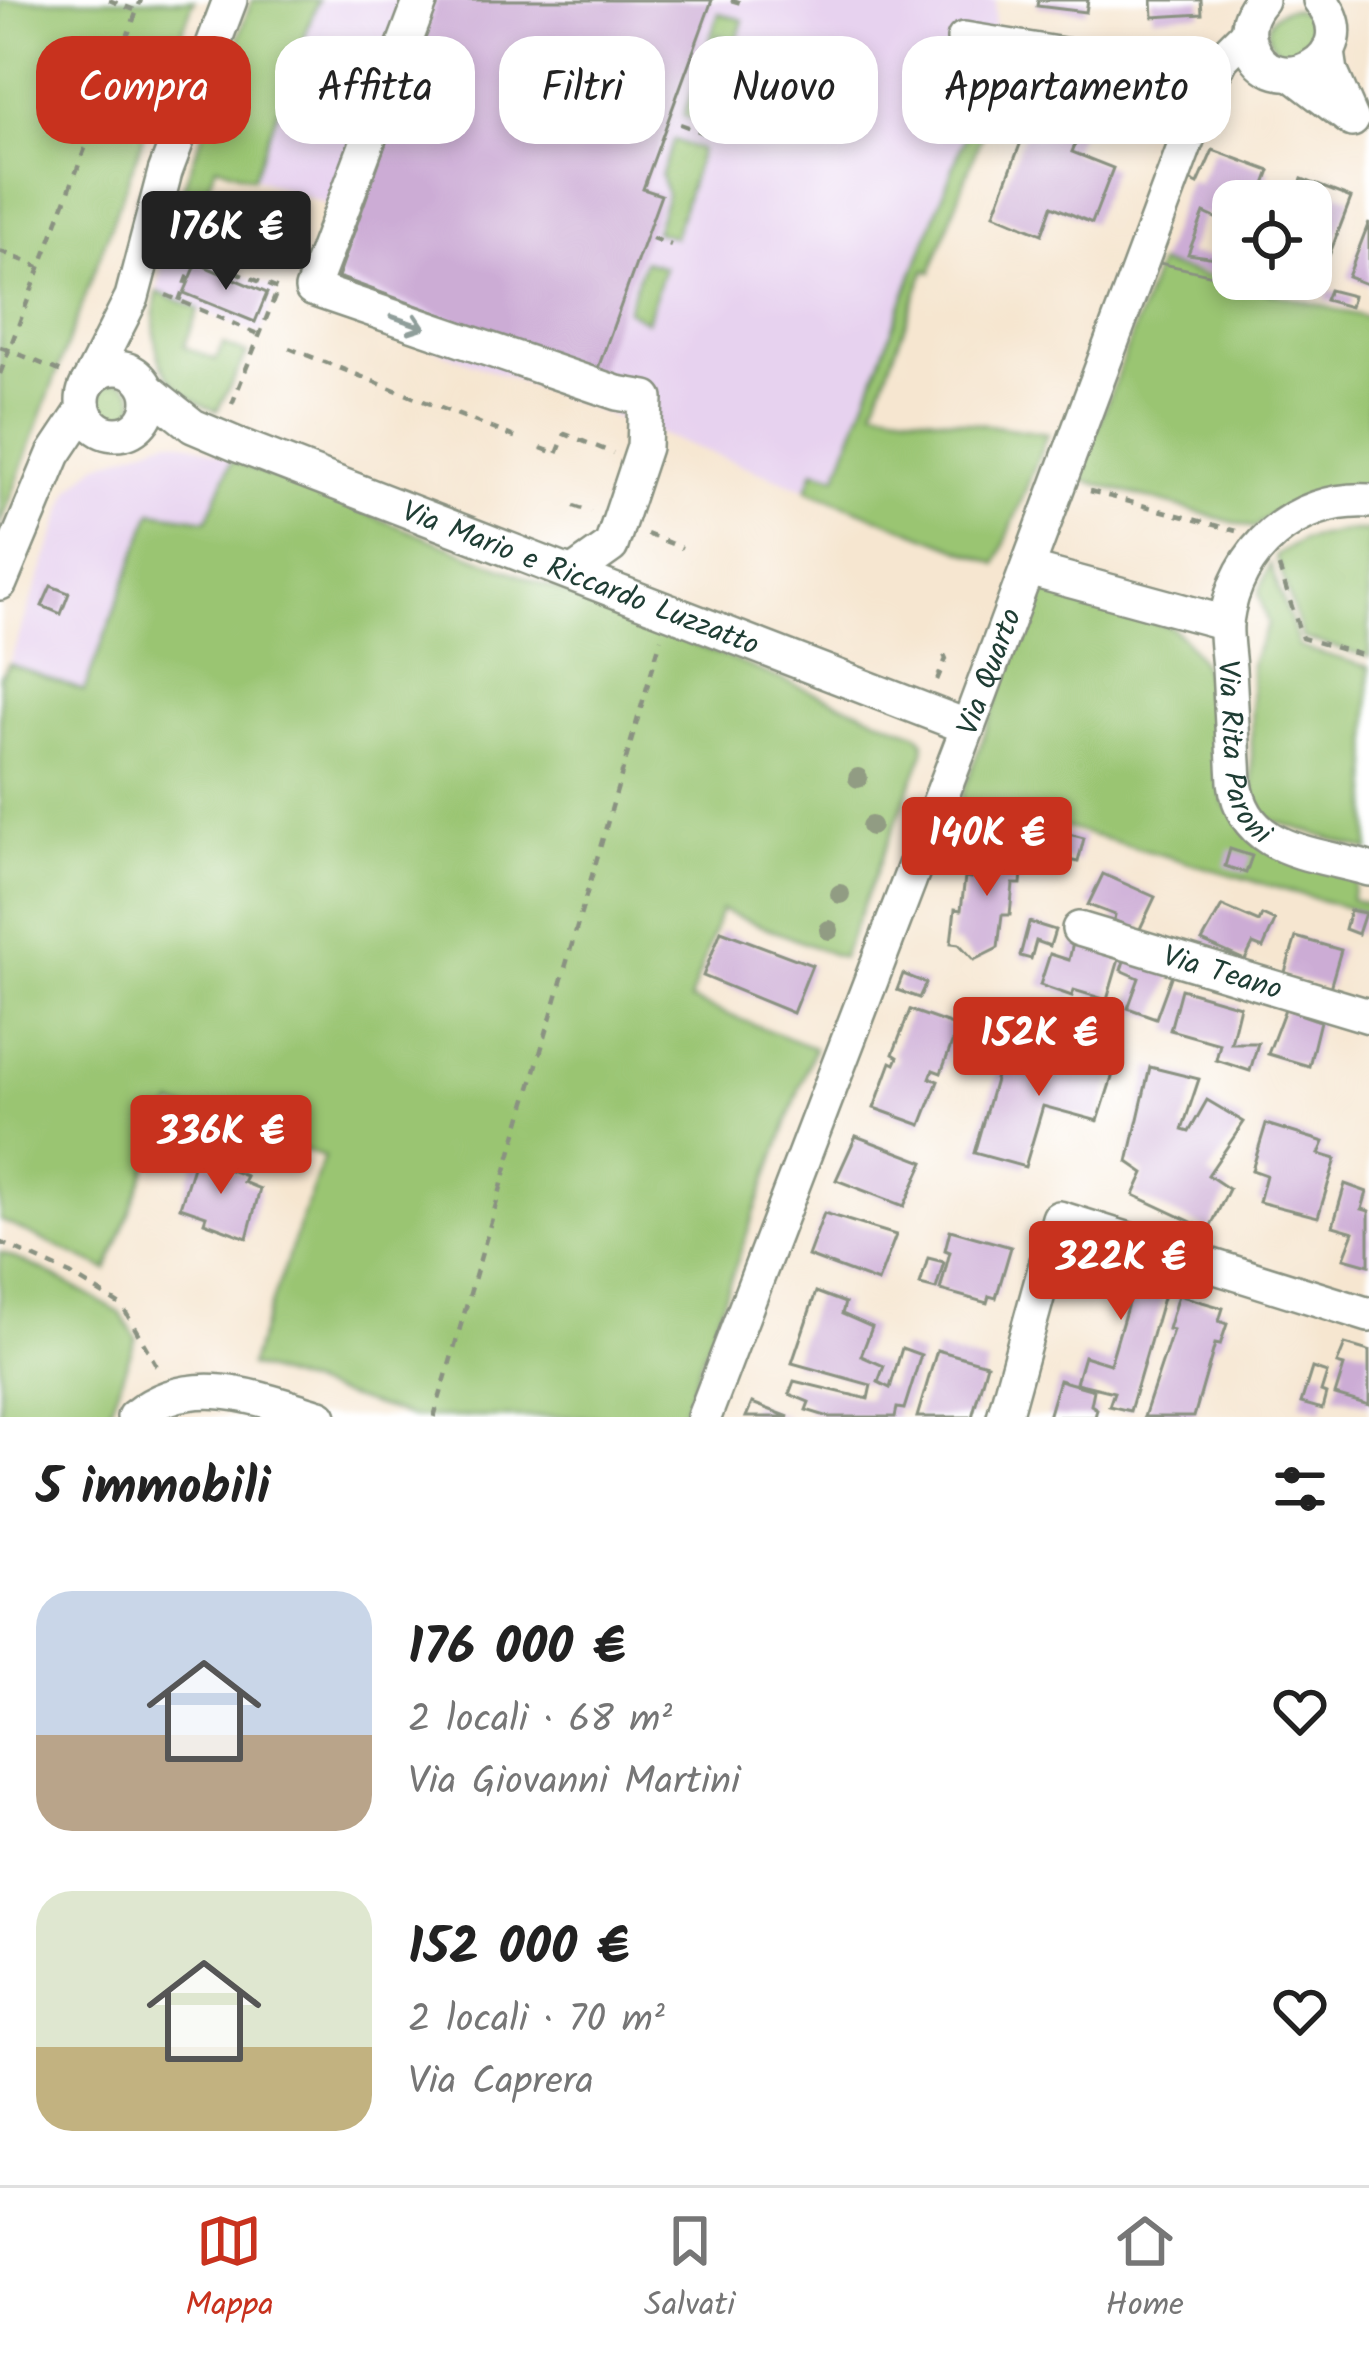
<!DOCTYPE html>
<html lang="it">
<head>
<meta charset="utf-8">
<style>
  body { margin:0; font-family:Kalam,sans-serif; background:#f2f2f2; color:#222; height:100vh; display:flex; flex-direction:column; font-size:45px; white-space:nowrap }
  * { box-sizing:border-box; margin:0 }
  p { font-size:39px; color:#767676 }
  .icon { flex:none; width:66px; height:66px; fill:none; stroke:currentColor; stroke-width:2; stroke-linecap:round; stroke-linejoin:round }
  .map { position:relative; height:1417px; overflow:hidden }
  .sheet { display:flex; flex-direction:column; background:#fff; flex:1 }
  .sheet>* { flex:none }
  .guide { position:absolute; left:36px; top:36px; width:1299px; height:108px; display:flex; gap:24px }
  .tools { position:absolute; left:1212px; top:180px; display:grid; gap:24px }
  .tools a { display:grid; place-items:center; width:120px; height:120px; border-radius:24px; background:#fff; box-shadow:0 6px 18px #0003; font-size:60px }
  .price { position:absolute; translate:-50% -102px; padding:0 27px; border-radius:12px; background:#c8321e; color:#fff; font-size:39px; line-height:78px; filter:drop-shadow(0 3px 6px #0008) }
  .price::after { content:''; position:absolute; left:50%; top:72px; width:36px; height:27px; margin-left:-18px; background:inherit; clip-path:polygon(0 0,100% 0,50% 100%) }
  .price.current { background:#222; color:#fff }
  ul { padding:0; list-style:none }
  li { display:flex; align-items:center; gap:36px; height:300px; padding:0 36px }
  li span { display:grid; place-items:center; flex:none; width:336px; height:240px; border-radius:36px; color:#555 }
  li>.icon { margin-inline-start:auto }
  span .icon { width:144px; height:144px; fill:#fffc; stroke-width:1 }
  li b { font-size:51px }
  h2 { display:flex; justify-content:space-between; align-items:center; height:144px; padding:0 36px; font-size:51px }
  .pill { padding:0 42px; border-radius:36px; background:#fff; box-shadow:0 6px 18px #0003; font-size:42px; line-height:108px }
  .pill.current { background:#c8321e; color:#fff }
  .dock { display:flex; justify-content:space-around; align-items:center; height:168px; border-top:3px solid #e0e0e0; background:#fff; font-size:33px; color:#767676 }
  .dock a { display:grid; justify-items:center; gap:6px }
  .dock .current { color:#c8321e }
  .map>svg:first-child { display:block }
</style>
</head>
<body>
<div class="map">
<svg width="1369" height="1417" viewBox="0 0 1369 1417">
  <rect width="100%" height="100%" fill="#fff"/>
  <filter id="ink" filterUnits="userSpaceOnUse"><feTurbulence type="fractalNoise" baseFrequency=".00833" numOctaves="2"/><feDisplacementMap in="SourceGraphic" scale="24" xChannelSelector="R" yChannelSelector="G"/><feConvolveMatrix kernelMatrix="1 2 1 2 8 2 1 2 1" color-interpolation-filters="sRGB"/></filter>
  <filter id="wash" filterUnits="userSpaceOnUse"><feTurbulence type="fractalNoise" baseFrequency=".004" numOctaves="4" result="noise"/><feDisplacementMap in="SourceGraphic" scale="48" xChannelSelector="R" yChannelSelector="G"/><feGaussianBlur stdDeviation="2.7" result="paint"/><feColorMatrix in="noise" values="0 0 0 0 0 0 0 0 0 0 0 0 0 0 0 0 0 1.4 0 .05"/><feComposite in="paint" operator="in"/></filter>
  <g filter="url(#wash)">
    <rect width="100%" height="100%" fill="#f6e6d0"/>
    <g fill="#e7d2ef">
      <polygon points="252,0 996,0 994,30 1007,35 1006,68 931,272 925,270 840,502 299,298 335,207 193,156"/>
      <polygon points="167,244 278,289 260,335 157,292"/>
      <polygon points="168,439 190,443 232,460 207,521 152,513 84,692 9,664 71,489 97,465"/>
    </g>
    <g fill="#9ac572" stroke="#5c8153" stroke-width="3">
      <polygon points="0,0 194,0 0,527"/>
      <polygon points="252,0 318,0 253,178 216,165 192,229 171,221"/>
      <circle cx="1290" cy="31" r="22"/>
      <polygon points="719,13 743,20 737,40 718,35 695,106 713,113 709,124 683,116"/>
      <polygon points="977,64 1006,68 931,272 925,270 874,408 1047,434 997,564 807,490 814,470 837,476 985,83 966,78"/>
      <polygon points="674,140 701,150 674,237 655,231 667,195 661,175"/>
      <polygon points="644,261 664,267 647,321 627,310"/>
      <polygon points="1158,264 1369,318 1369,487 1271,515 1254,528 1079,479"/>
      <path d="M157 292 199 309 184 347 216 360 223 344 247 354 217 411C159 388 148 351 157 292Z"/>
      <circle cx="116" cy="401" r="19"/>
      <polygon points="232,460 918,734 924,742 924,752 842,958 721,910 690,1000 814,1048 681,1417 412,1417 249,1366 324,1157 172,1104 107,1270 0,1220 0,676 9,664 84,691 152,512 207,520"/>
      <polygon points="1343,531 1369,531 1369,657 1302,638 1276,556 1302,540"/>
      <polygon points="1270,564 1299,647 1369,667 1369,851 1271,820 1262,812 1253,792 1252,776 1251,662 1268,625 1259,593"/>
      <path d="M1038 589 1171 627C1234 680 1207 734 1225 805L1358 874 1351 899 1369 905V914L1067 828 955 814Z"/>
      <polygon points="0,1252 45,1271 120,1313 136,1338 107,1417 0,1417"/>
    </g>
    <g id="blocks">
      <g fill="#ccacd5">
        <polygon points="437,0 712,0 643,189 661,195 597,371 338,277"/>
        <polygon points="1038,0 1088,0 1086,12 1037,6"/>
        <polygon points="1152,0 1201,0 1202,14 1153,17"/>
        <polygon points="1037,99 1086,118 1072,152 1113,168 1092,223 1052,206 1042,234 994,214"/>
        <polygon points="1213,150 1270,171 1259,201 1233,201 1233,226 1204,213 1188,254 1216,258 1213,275 1159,263 1189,180 1198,184"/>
        <polygon points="1302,179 1351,198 1327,261 1311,255 1311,201 1293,201"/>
        <polygon points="1369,222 1369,285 1348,277"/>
        <polygon points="197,263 267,293 255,322 184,293"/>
        <polygon points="1329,290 1353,296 1350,307 1325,300"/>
        <polygon points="51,586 69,593 61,614 42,606"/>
        <polygon points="1065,833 1084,838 1078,862 1058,858"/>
        <polygon points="976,845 1024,849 1021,884 1013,884 1010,915 1002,915 998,948 974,960 959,944 951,943 955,909 961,910 965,877 971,878"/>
        <polygon points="1230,849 1252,856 1246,873 1225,866"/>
        <polygon points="1103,874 1155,897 1139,931 1114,920 1115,915 1088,905"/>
        <polygon points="1222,906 1259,922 1262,915 1275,921 1263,948 1253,944 1245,960 1202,941"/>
        <polygon points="1350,910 1365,913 1358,934 1345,929"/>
        <polygon points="1029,922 1055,930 1050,946 1036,941 1031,959 1020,956"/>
        <polygon points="721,931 812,965 793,1013 703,976"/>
        <polygon points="1296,937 1341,950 1330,988 1284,975"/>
        <polygon points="1073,943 1120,956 1107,1000 1074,990 1072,996 1040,985 1050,954 1069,960"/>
        <polygon points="1128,949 1175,966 1156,1018 1128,1008 1139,978 1121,970"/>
        <polygon points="903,974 926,983 919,998 897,990"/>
        <polygon points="1181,989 1240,1006 1231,1043 1258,1043 1250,1071 1216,1060 1220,1044 1170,1030"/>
        <polygon points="1285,1009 1320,1021 1309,1066 1268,1054"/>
        <polygon points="910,1010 958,1027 941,1073 933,1070 930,1078 938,1081 921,1125 874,1108 891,1062 895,1064 898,1057 893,1054"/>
        <polygon points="1025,1042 1115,1068 1098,1121 1043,1106 1025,1167 974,1153 999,1066 1016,1069"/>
        <polygon points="1150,1067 1199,1079 1182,1130 1189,1132 1207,1100 1244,1122 1208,1175 1229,1189 1209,1230 1134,1195 1144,1173 1128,1162"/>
        <polygon points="1266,1124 1324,1142 1319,1154 1336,1159 1318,1217 1259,1202 1266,1175 1252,1170"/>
        <polygon points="856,1136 924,1162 904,1206 836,1180"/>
        <polygon points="196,1157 246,1176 243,1182 260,1189 247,1238 204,1222 206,1216 180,1207"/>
        <polygon points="1345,1184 1367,1192 1362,1209 1369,1211 1369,1265 1344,1258 1354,1232 1333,1226"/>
        <polygon points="824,1213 896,1235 878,1282 808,1256"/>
        <polygon points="950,1230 1011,1247 996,1298 989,1296 987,1303 940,1290 950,1252 945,1250"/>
        <polygon points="1076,1254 1170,1274 1130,1411 1109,1406 1114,1392 1076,1383 1084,1356 1110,1364 1129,1300 1066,1286"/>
        <polygon points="928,1258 944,1262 936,1289 920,1285"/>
        <polygon points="816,1292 845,1303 842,1314 872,1327 861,1356 884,1366 878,1382 890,1388 902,1348 921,1355 904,1409 897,1408 895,1417 829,1417 806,1410 809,1402 789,1394 794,1381 868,1399 871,1385 792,1363"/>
        <polygon points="1178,1295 1223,1308 1219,1321 1227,1324 1220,1345 1215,1344 1194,1417 1144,1417 1173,1330 1168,1329"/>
        <polygon points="1345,1344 1369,1351 1369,1405 1335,1395 1344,1366 1337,1364"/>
        <polygon points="937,1350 987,1364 972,1417 917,1417"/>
        <polygon points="1312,1368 1327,1373 1321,1392 1326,1394 1322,1409 1301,1403"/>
        <polygon points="1059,1380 1094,1390 1091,1405 1097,1409 1095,1417 1048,1417"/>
        <polygon points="752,1403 789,1417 746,1417"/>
      </g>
    </g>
  </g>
  <g filter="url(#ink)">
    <use href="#blocks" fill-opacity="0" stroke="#8a9282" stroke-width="3"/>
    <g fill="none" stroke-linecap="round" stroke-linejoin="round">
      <g stroke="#8a9282" stroke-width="38">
        <g id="minor">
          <polyline points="421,0 312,289 617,393 646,398 644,447 611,546 573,573"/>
          <path d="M1261 0C1250 13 1244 27 1250 44 1271 107 1369 57 1320 0"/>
          <polyline points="964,39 1150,69 1207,86"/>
          <polyline points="1292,74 1352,120 1331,72 1328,52"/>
          <circle cx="116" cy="401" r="33"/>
          <polyline points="89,382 132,297 165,172 230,0"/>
          <path id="s1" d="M148 390 193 426 238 445 968 727"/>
          <path id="s2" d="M1369 501C1296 497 1235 550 1226 622 1225 637 1228 654 1229 669 1231 707 1233 744 1235 782 1244 853 1313 852 1369 869"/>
          <polyline points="1028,569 1226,623"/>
          <polyline points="0,583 54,454 84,409"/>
          <path id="s3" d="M1079 929 1369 1016"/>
          <path d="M134 1417C192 1370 257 1398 320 1417"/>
          <path id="s4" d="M704 1417 968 727 1207 86 1222 58 1247 33"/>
          <polyline points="1004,1417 1059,1218 1369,1315"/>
        </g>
      </g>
      <g stroke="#8a9282" stroke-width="4.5" stroke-dasharray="9 9" stroke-linecap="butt">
        <polyline points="109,0 137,11"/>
        <polyline points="731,0 748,5"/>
        <polyline points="680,124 707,134"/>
        <polyline points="652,238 671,245"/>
        <polyline points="0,251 39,267"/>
        <polyline points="166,295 260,335"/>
        <polyline points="179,301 196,256 278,289 232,404"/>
        <polyline points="0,347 9,350 141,0"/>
        <polyline points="289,348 522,440"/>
        <polyline points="0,374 9,350 62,372"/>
        <polyline points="541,448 557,454 565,434 613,453"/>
        <polyline points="1090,491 1236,531"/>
        <polyline points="574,506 591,512"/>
        <polyline points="647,534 682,548"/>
        <polyline points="1279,567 1302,638 1369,657"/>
        <polyline points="937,680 946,659 941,648"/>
        <polyline points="0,1242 70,1274 122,1306 161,1373"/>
        <polyline points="434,1417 661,639"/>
      </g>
      <use href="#minor" stroke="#fff" stroke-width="33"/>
    </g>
    <g fill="#919c83">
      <circle cx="858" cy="778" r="10"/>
      <circle cx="871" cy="826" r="10"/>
      <circle cx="840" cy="894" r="10"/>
      <circle cx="829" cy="930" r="10"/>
    </g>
    <defs><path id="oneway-shaft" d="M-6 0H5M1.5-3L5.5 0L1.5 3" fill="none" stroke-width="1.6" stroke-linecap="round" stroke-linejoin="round" transform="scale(3)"/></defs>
    <use stroke="#8f9e9a" href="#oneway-shaft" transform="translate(408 322) rotate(19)"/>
  </g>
  <g text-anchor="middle" stroke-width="12" stroke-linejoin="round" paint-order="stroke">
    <g font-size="30" fill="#1f3d34" stroke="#fff">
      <text dy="10" stroke="none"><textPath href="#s1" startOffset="474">Via Mario e Riccardo Luzzatto</textPath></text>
      <text dy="10" stroke="none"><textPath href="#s4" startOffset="798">Via Quarto</textPath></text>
      <text dy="10" stroke="none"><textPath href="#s2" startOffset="339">Via Rita Paroni</textPath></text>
      <text dy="10" stroke="none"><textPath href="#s3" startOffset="150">Via Teano</textPath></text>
    </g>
  </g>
</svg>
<div class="tools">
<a><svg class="icon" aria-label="locate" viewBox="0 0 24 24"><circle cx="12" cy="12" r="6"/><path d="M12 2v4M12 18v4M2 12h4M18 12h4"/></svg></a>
</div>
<b class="price current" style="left:226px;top:293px">176K €</b>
<b class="price" style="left:987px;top:899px">140K €</b>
<b class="price" style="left:1039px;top:1099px">152K €</b>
<b class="price" style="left:221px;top:1197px">336K €</b>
<b class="price" style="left:1121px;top:1323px">322K €</b>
<div class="guide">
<a class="pill current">Compra</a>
<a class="pill">Affitta</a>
<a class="pill">Filtri</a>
<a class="pill">Nuovo</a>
<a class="pill">Appartamento</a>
</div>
</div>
<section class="sheet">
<h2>5 immobili<svg class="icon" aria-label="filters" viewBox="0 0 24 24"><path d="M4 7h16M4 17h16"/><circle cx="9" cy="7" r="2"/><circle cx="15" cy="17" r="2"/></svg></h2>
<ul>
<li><span style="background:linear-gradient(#c9d6e8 60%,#b9a48a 0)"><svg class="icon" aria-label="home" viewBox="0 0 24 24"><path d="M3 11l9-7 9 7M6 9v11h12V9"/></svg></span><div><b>176 000 €</b><p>2 locali · 68 m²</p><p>Via Giovanni Martini</p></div><svg class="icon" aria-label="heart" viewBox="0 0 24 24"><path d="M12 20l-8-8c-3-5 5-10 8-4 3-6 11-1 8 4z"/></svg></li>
<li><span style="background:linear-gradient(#dfe7d0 65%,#c2b280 0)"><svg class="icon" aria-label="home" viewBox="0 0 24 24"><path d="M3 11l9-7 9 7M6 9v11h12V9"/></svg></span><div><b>152 000 €</b><p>2 locali · 70 m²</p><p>Via Caprera</p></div><svg class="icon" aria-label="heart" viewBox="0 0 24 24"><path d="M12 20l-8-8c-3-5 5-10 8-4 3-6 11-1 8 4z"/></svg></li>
</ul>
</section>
<nav class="dock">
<a class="current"><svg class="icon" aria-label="map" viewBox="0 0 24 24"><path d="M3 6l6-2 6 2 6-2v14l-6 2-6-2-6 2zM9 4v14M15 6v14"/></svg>Mappa</a>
<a><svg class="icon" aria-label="saved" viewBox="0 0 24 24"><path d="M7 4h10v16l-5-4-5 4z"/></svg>Salvati</a>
<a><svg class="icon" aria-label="home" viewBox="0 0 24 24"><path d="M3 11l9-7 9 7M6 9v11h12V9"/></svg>Home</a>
</nav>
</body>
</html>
